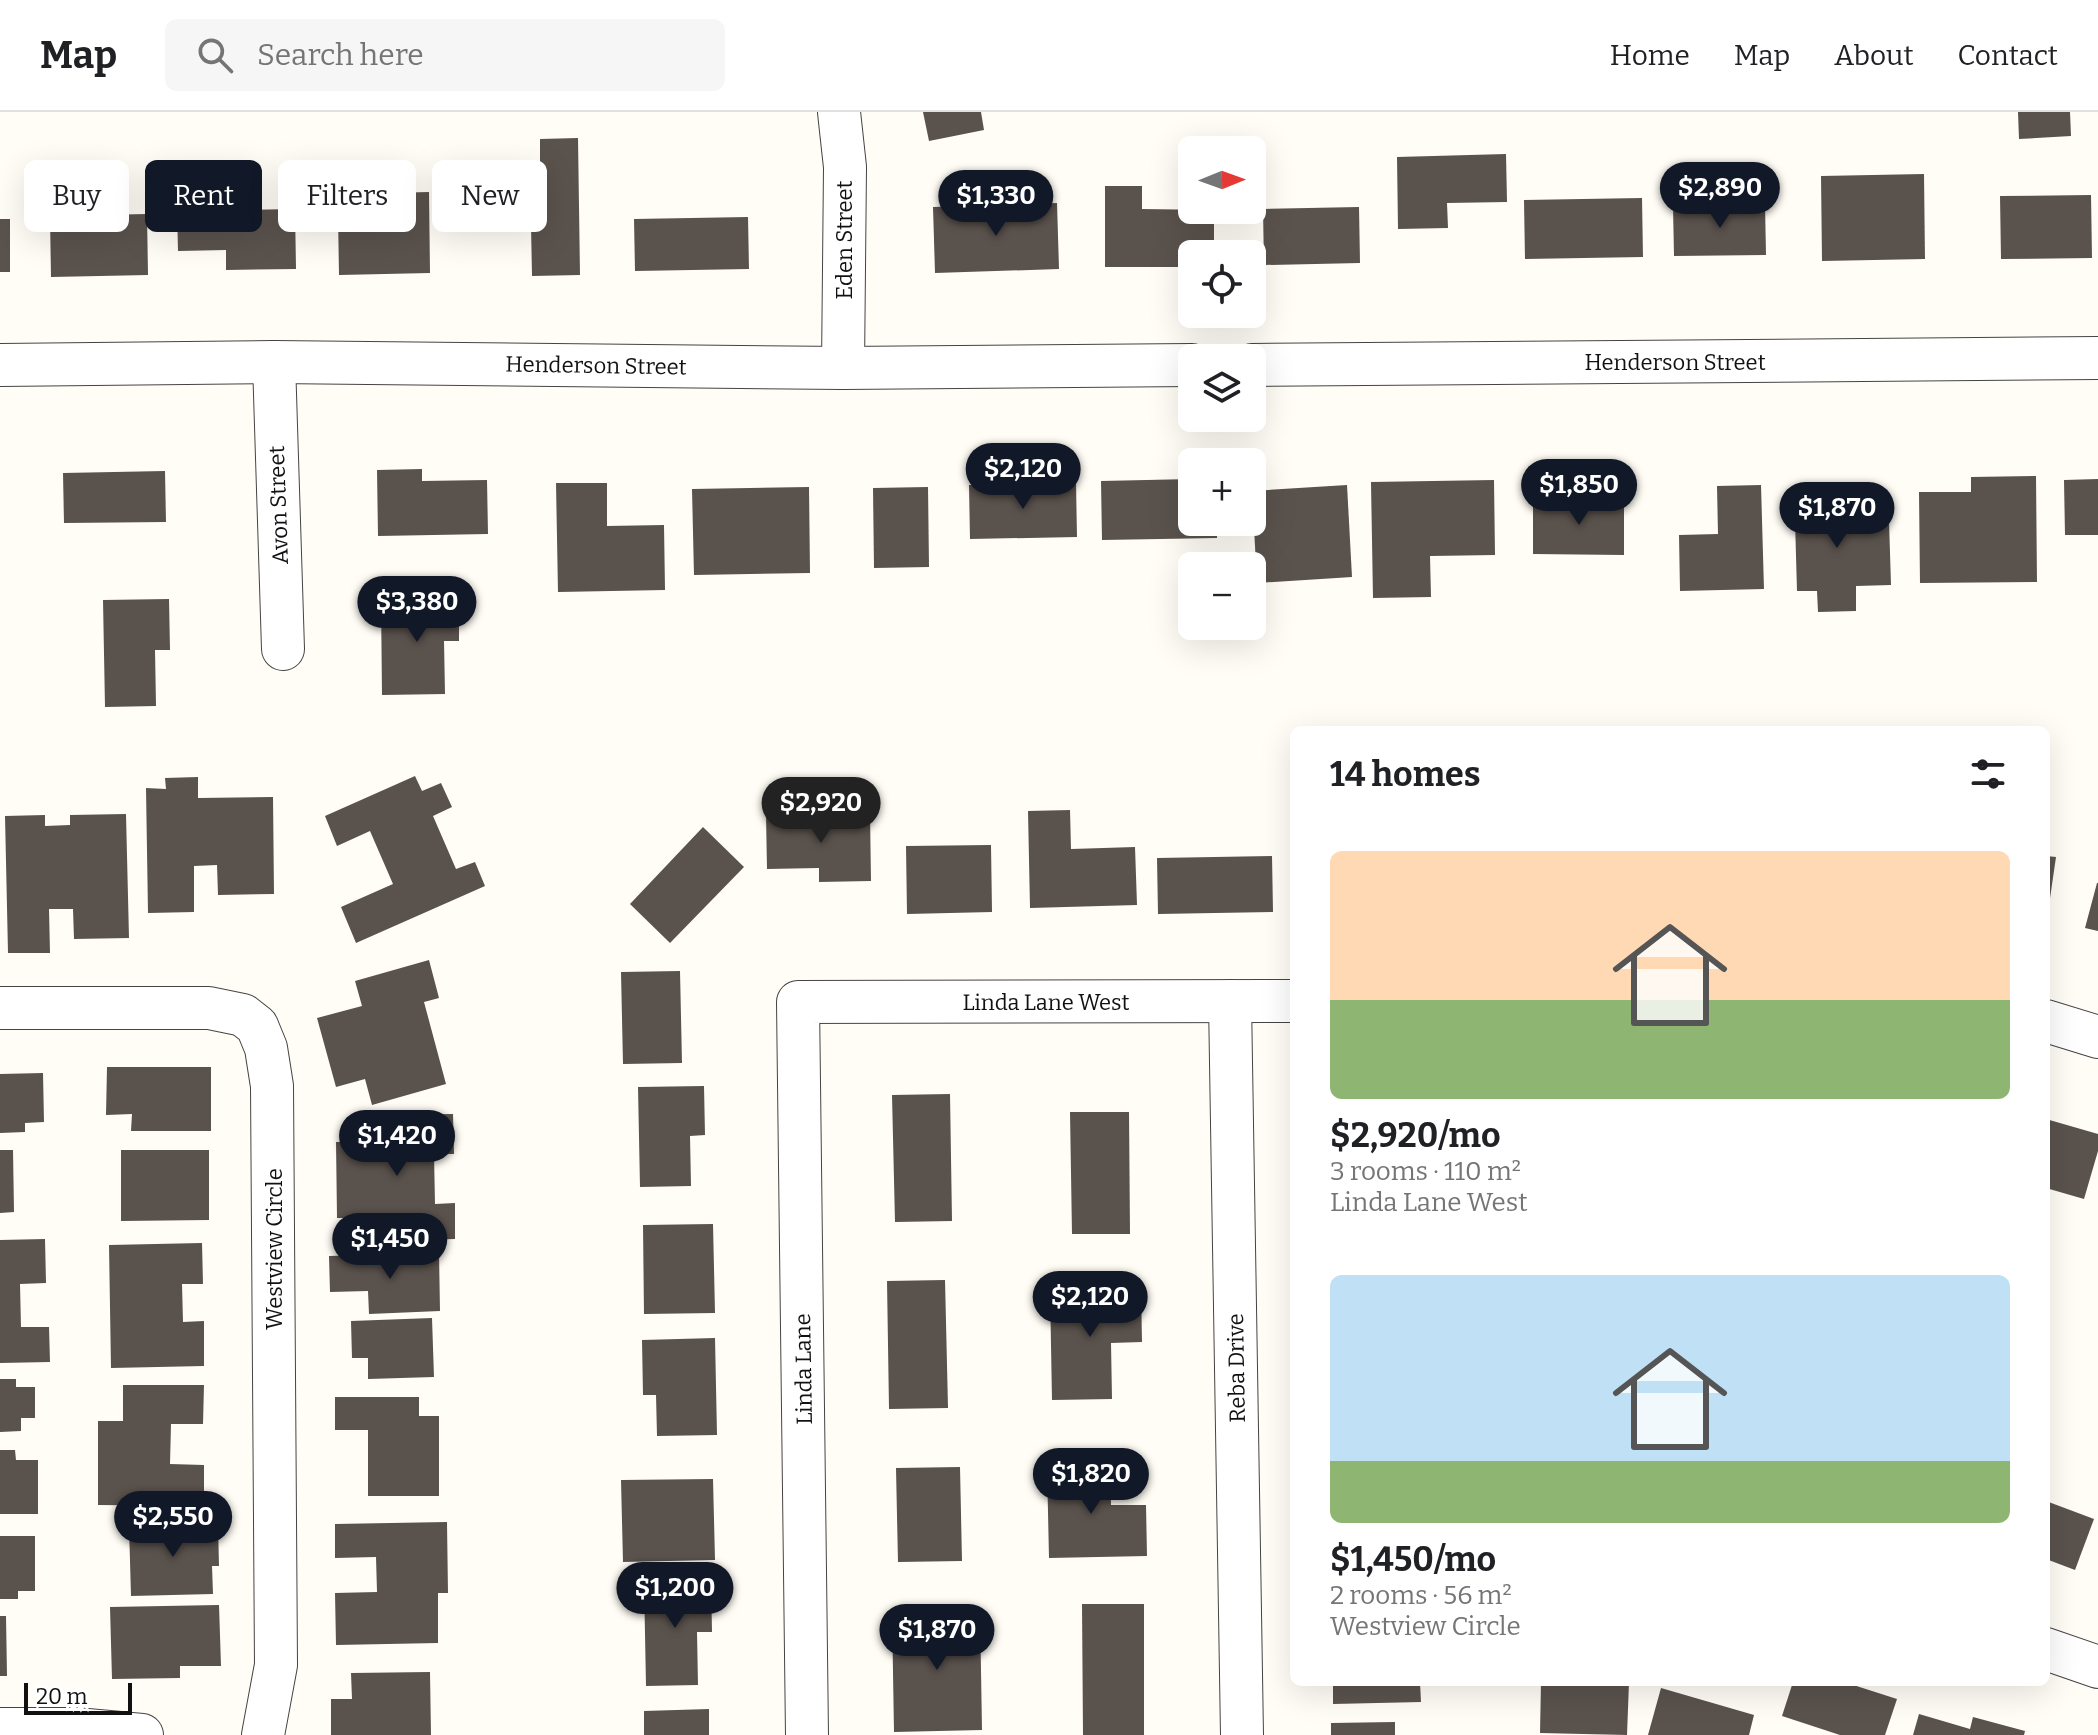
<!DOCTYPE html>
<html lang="en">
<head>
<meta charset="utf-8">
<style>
  body { margin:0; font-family:Bitter,serif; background:#f6f6f6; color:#202124; height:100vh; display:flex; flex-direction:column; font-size:30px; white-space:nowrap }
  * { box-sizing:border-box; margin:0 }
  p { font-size:26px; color:#757577 }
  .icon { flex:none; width:44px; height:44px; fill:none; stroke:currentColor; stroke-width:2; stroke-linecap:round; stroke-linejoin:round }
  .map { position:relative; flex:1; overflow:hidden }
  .drawer { position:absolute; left:1290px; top:614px; width:760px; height:960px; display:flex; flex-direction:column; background:#fff; border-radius:12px; box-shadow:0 8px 32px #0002 }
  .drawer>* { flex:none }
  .guide { position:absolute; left:24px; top:48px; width:760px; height:72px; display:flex; gap:16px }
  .needle { width:52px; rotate:89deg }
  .controls { position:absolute; left:1178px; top:24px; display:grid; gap:16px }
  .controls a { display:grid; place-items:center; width:88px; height:88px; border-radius:12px; background:#fff; box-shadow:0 8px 32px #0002; font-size:40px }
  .scale { position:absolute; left:24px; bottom:20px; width:108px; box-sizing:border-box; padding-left:8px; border:4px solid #111; border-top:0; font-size:22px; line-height:28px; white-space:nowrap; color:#111; -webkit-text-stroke:6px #fff; paint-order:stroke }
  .price { position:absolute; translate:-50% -68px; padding:0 18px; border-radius:28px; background:#111827; color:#fff; font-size:26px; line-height:52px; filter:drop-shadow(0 2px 4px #0008) }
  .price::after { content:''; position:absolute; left:50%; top:48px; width:24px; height:18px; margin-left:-12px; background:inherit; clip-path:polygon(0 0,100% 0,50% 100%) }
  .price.current { background:#222; color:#fff }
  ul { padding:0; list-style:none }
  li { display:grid; align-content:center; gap:16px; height:424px; padding:0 40px }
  li span { display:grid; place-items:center; height:248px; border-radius:12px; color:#555 }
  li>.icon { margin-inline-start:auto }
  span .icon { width:144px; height:144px; fill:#fffc; stroke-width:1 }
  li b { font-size:34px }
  h2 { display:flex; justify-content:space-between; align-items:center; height:96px; padding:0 40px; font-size:34px }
  .pill { padding:0 28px; border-radius:12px; background:#fff; box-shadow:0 8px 32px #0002; font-size:28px; line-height:72px }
  .pill.current { background:#111827; color:#fff }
  header { display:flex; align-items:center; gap:48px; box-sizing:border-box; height:112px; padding:0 40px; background:#fff; border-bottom:2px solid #e0e0e0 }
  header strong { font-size:38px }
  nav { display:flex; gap:44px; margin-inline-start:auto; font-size:28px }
  .search { width:560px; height:72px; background:#f6f6f6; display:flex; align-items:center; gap:20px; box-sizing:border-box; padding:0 28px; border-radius:12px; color:#757577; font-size:30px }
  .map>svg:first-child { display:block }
</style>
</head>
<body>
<header>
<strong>Map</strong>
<div class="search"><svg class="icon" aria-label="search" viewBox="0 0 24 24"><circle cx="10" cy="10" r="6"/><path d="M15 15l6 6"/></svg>Search here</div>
<nav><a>Home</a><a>Map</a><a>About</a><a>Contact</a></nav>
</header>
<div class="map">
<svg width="2098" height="1623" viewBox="0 0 2098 1623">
  <rect width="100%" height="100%" fill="#fffdf5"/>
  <g fill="#5a524d">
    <polygon points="923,0 981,0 984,18 929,29"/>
    <polygon points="2018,0 2070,0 2071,24 2019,27"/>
    <polygon points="578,26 580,163 532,164 531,112 474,113 473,52 540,50 540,27"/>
    <polygon points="1506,42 1507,90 1447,91 1448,116 1398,117 1397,45"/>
    <polygon points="1924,62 1925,147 1822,149 1821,64"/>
    <polygon points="1105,74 1142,74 1142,97 1214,98 1214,142 1192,142 1192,155 1105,155"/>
    <polygon points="429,80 430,161 339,163 338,102 388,101 388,81"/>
    <polygon points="2091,83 2092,146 2001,147 2000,84"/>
    <polygon points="1642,86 1643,145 1525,147 1524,88"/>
    <polygon points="1057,91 1059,157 935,161 933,95"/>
    <polygon points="1765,92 1766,143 1674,144 1673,94"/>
    <polygon points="1359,95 1360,151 1264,153 1263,97"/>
    <polygon points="295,97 296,157 226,158 226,138 178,139 177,99"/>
    <polygon points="147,102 148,163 51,165 50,104"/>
    <polygon points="748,105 749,157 635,159 634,107"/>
    <rect x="0" y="107" width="10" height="53"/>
    <polygon points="422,357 422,369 487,368 488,422 378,424 377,358"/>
    <polygon points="165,359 166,410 64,411 63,361"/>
    <polygon points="2036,364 2037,470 1920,471 1919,380 1971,380 1971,365"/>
    <polygon points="1192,367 1192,410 1217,410 1217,426 1102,428 1101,369"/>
    <polygon points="2098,367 2098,423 2065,423 2064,368"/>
    <polygon points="1494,368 1495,443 1430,444 1431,485 1373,486 1371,370"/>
    <polygon points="556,371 607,371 607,414 664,413 665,478 558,480"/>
    <polygon points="1076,371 1077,425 970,427 969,373"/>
    <polygon points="1838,372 1839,411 1889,409 1891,473 1856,474 1856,499 1818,500 1817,479 1797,479 1794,373"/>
    <polygon points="1347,373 1352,465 1257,471 1252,379"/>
    <polygon points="1761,373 1764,477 1680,479 1679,423 1718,422 1717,374"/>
    <polygon points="809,375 810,461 694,463 692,377"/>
    <polygon points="928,375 929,455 874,456 873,376"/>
    <polygon points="1533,387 1624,387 1624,443 1533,442"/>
    <polygon points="169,487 170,538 155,538 156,594 105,595 103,488"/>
    <polygon points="459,487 459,529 444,529 445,582 382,583 381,488"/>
    <polygon points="415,664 422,679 441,671 452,695 433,704 456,757 475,750 485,774 356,831 341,795 393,772 370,719 337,734 325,704"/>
    <polygon points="198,665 198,686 273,685 274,782 218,783 217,753 194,754 194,800 148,801 146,676 166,677 165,666"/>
    <polygon points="1070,698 1071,737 1135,735 1137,793 1030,796 1028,699"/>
    <polygon points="870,701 871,769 819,770 819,756 767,757 766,703"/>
    <polygon points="126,702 129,826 74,827 73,797 49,797 50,841 8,841 5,704 45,703 45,714 70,713 70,703"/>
    <polygon points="703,715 744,755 670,831 630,792"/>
    <polygon points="991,733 992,800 907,802 906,734"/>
    <polygon points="1272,744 1273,800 1158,802 1157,746"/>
    <polygon points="2046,744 2056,745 2048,800 2046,800"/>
    <polygon points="2097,771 2098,771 2098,819 2085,816"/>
    <polygon points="429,848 439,886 424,890 446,972 372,993 365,967 336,975 317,906 362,894 355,869"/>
    <polygon points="680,859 682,951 623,952 621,860"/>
    <polygon points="107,955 211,955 211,1019 131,1019 132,1002 106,1003"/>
    <polygon points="43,961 44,1010 25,1011 25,1020 0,1021 0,962"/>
    <polygon points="704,974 705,1023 690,1024 691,1074 640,1075 638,975"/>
    <polygon points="950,982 952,1109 895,1110 892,983"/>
    <polygon points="1070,1000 1129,1000 1130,1122 1072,1122"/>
    <polygon points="453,1002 454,1042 434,1042 435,1092 455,1091 455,1127 366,1129 366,1106 337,1106 336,1030 368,1030 367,1003"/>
    <polygon points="2046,1007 2098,1022 2098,1039 2084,1087 2046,1076"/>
    <polygon points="0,1038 13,1038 14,1100 0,1101"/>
    <polygon points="121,1038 209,1038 209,1108 121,1109"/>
    <polygon points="713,1112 715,1201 644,1202 643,1113"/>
    <polygon points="45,1127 46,1171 20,1172 21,1215 49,1215 50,1250 0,1251 0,1128"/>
    <polygon points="202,1131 203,1172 182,1172 183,1210 204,1209 204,1254 111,1256 109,1133"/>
    <polygon points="439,1141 440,1199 369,1202 368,1179 330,1180 329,1144"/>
    <polygon points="945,1168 948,1296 889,1297 887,1169"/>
    <polygon points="1141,1176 1142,1230 1111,1231 1112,1287 1052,1288 1050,1178"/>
    <polygon points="432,1206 434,1265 368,1267 368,1246 352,1246 351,1209"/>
    <polygon points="715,1226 717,1323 657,1324 656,1283 643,1283 642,1228"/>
    <polygon points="0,1267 16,1267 16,1275 35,1275 35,1306 21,1306 21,1319 0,1320"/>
    <polygon points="123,1273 204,1273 203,1312 171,1312 170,1352 204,1353 204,1394 98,1393 98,1309 123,1309"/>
    <polygon points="335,1285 419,1285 419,1304 439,1304 439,1384 368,1384 368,1318 335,1318"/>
    <polygon points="0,1338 15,1338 16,1348 38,1348 38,1402 0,1402"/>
    <polygon points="1110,1353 1111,1393 1146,1393 1147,1444 1049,1446 1047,1354"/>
    <polygon points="960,1355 962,1449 898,1450 896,1356"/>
    <polygon points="713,1367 715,1448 623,1450 621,1368"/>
    <polygon points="2046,1389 2094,1407 2075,1458 2046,1447"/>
    <polygon points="447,1410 448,1481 438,1481 438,1531 336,1533 335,1481 377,1480 376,1445 335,1446 335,1412"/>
    <polygon points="218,1412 219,1454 212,1454 213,1482 131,1484 129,1414"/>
    <polygon points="0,1424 35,1424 35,1479 18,1479 18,1487 0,1487"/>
    <polygon points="711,1469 712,1520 697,1520 698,1573 646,1574 644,1470"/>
    <polygon points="1082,1492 1144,1492 1144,1623 1083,1623"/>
    <polygon points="219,1493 221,1554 180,1554 180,1566 112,1567 110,1495"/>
    <polygon points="980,1499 982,1618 894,1620 892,1501"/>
    <polygon points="0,1504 6,1504 7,1564 0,1564"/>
    <polygon points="430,1560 431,1623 331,1623 331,1587 352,1587 351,1561"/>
    <polygon points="1333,1570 1420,1570 1421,1590 1333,1592"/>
    <polygon points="1541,1570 1629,1570 1627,1623 1540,1621"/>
    <polygon points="1793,1570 1844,1570 1897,1587 1885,1623 1840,1623 1782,1604"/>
    <polygon points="1661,1576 1754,1603 1749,1623 1648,1623"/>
    <polygon points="709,1597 709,1623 644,1623 644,1599"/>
    <polygon points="1919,1602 1970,1617 1973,1605 2025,1619 2024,1623 1913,1623"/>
    <polygon points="1395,1610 1395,1623 1331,1623 1331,1611"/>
  </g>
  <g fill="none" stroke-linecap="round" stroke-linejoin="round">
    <g stroke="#444" stroke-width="44">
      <g id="street">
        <polyline points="839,0 845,55 843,256"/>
        <polyline points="274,250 283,537"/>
        <polyline points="0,253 274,250 843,256 1192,253"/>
        <polyline points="1252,253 2098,246"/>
        <polyline points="1230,889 1242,1623"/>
        <polyline points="0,896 209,896 243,903 257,914 266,936 272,974 276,1553 263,1623"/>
        <polyline points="2046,909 2098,925"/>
        <polyline points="2046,1537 2098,1555"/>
        <polyline points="0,1617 76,1617 142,1623"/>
        <polyline points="807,1623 798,890 1294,889"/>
      </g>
    </g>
    <use href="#street" stroke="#fff" stroke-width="42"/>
  </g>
  <g text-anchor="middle" stroke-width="8" stroke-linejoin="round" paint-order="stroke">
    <g font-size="22" fill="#111" stroke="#fff">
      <text transform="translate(844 128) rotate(-90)" y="8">Eden Street</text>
      <text x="1675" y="258">Henderson Street</text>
      <text transform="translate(596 253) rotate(1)" y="8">Henderson Street</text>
      <text transform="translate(278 393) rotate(-92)" y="8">Avon Street</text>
      <text x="1046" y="898">Linda Lane West</text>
      <text transform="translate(274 1137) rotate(-90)" y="8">Westview Circle</text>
      <text transform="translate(1236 1256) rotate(-91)" y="8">Reba Drive</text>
      <text transform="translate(803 1257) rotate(-91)" y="8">Linda Lane</text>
    </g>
  </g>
</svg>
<div class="controls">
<a><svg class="needle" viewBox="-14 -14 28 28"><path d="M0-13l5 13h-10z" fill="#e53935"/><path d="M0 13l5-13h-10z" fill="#757577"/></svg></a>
<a><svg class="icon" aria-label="locate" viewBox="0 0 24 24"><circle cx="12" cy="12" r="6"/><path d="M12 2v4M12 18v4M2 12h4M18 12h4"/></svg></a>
<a><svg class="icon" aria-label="layers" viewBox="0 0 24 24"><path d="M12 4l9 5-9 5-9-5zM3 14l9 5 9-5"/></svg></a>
<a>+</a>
<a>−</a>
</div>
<div class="scale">20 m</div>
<b class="price" style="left:1720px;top:118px">$2,890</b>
<b class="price" style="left:996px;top:126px">$1,330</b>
<b class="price" style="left:1023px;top:399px">$2,120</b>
<b class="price" style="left:1579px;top:415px">$1,850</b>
<b class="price" style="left:1837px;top:438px">$1,870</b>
<b class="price" style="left:417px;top:532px">$3,380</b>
<b class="price current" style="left:821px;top:733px">$2,920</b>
<b class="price" style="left:397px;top:1066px">$1,420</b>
<b class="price" style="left:390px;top:1169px">$1,450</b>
<b class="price" style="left:1090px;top:1227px">$2,120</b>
<b class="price" style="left:1091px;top:1404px">$1,820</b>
<b class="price" style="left:173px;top:1447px">$2,550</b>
<b class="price" style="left:675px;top:1518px">$1,200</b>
<b class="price" style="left:937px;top:1560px">$1,870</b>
<div class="guide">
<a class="pill">Buy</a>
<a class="pill current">Rent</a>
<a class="pill">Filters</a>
<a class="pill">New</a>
</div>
<section class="drawer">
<h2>14 homes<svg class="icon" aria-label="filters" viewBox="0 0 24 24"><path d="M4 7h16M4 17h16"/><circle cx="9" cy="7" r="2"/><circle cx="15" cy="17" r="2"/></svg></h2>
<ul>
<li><span style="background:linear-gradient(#ffd9b3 60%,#8fb573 0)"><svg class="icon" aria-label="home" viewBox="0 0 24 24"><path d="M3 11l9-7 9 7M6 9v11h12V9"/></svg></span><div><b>$2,920/mo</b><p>3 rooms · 110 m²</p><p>Linda Lane West</p></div></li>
<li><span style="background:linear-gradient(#bfe0f5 75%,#8fb573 0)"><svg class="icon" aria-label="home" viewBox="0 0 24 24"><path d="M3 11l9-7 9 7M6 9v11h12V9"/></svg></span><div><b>$1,450/mo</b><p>2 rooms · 56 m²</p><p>Westview Circle</p></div></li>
</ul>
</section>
</div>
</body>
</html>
